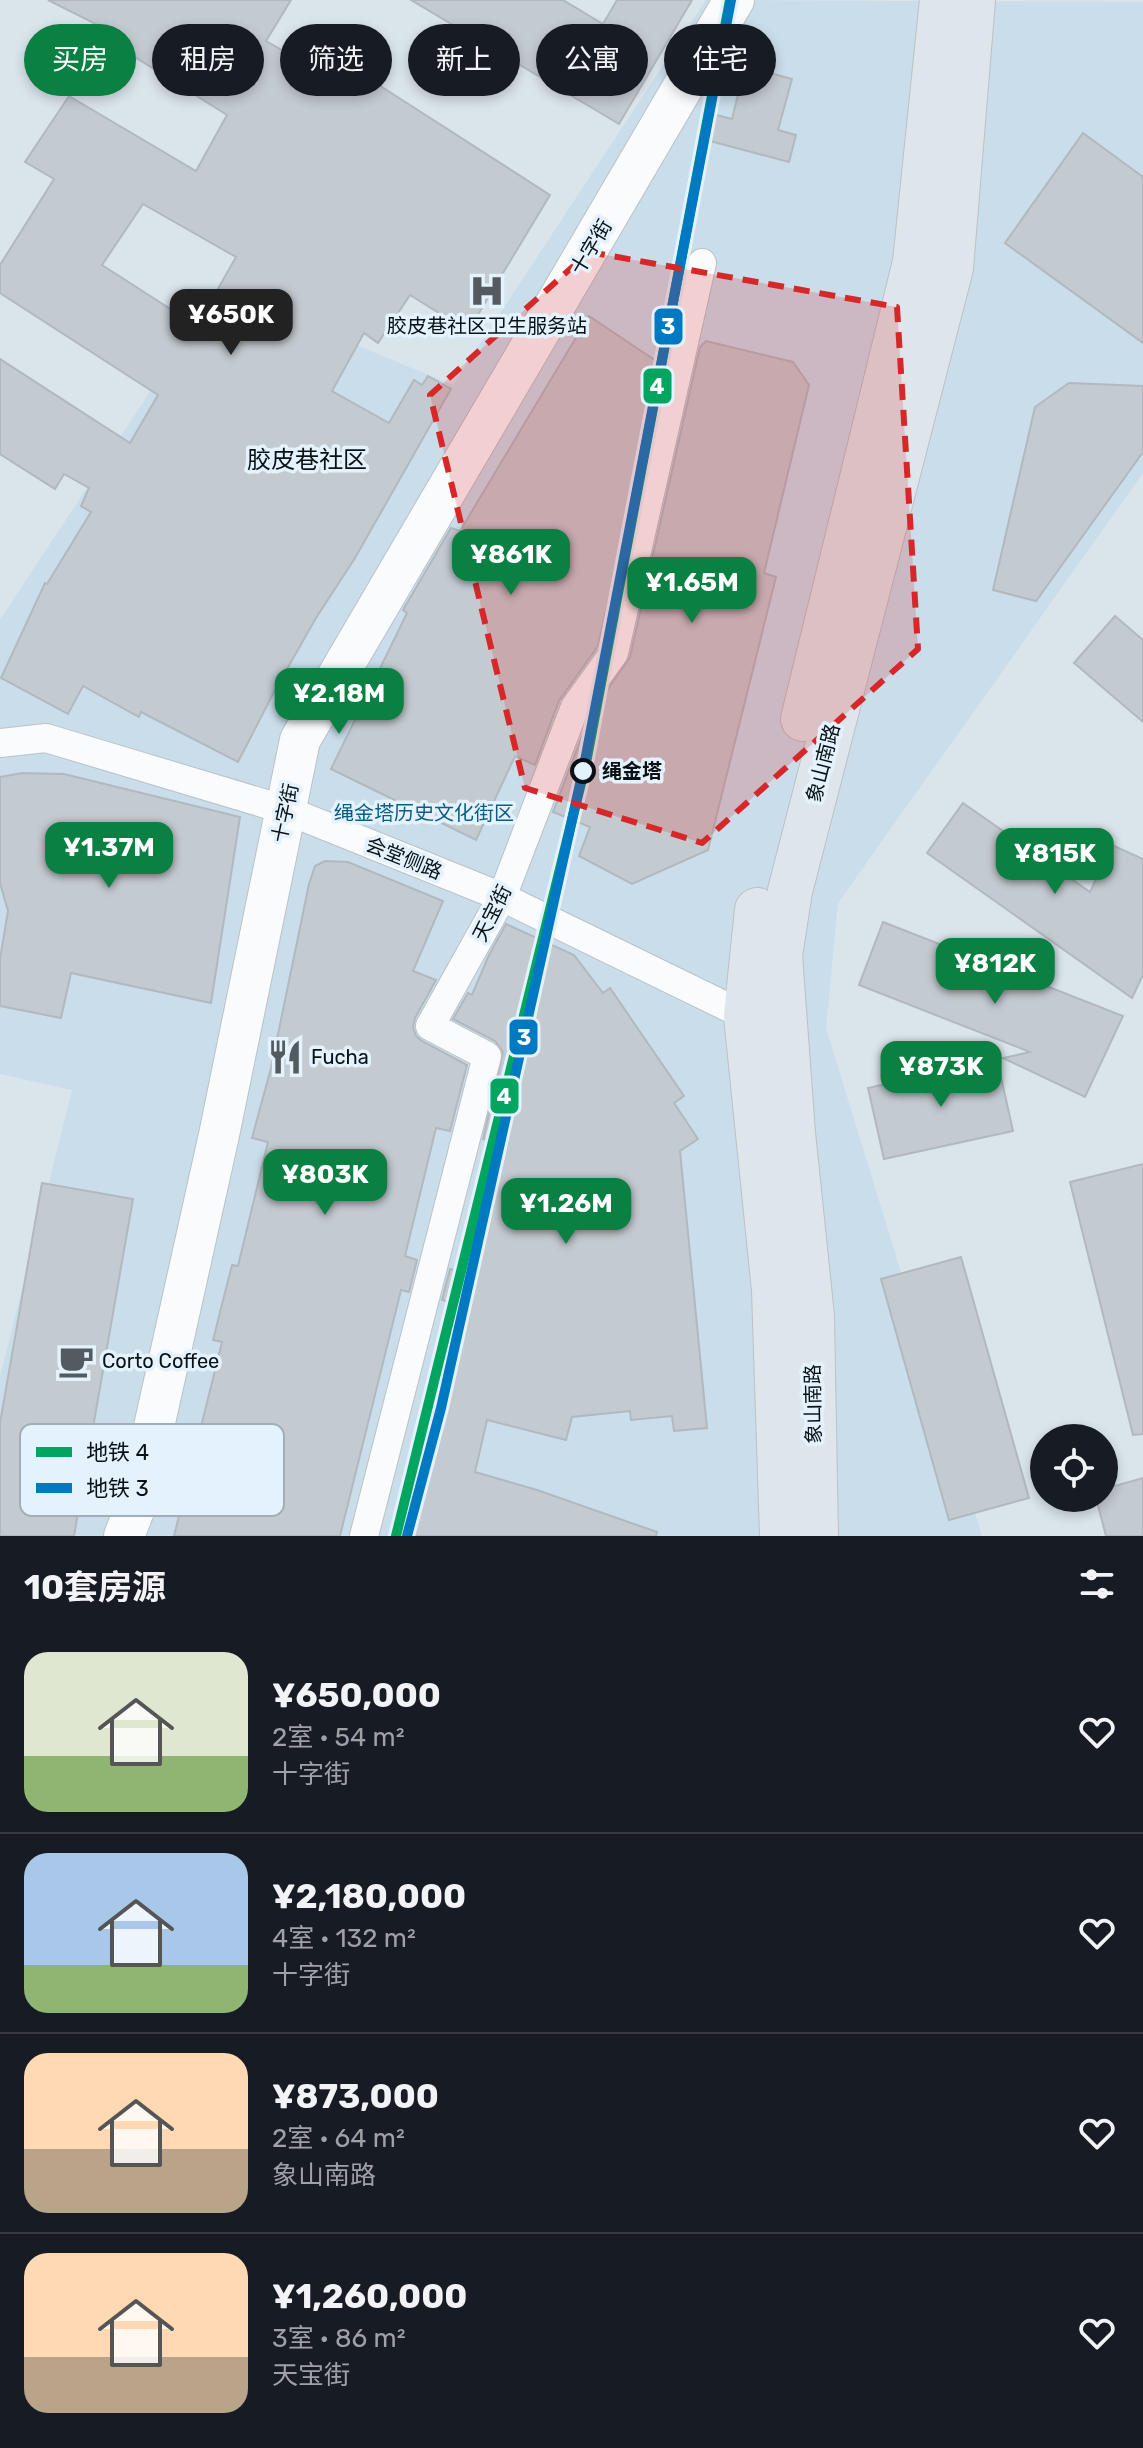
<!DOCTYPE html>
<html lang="zh">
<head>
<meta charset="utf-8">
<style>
  body { margin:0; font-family:Rubik,"Noto Sans SC",sans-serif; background:#242831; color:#f1f3f6; height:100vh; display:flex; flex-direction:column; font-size:30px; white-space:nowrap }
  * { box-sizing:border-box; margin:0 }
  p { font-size:26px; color:#9ea1a6 }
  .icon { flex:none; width:44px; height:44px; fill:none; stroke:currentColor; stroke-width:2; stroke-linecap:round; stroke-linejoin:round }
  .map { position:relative; height:1536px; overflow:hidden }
  .drawer { display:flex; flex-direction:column; background:#171b24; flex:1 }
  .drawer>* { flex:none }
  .banner { position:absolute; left:24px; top:24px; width:1096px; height:72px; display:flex; gap:16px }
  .tools { position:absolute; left:1030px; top:1424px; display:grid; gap:16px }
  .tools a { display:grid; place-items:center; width:88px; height:88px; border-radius:50%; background:#171b24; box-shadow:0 4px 12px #0003; font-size:40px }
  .price { position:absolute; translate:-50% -68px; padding:0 18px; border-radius:16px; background:#0b8043; color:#fff; font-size:26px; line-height:52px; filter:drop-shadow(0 2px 4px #0008) }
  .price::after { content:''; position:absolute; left:50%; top:48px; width:24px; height:18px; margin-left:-12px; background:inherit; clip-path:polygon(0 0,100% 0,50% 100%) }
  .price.on { background:#222; color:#fff }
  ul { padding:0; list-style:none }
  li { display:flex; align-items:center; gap:24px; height:200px; padding:0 24px }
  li+li { border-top:2px solid #363941 }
  li span { display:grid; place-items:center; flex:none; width:224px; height:160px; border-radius:24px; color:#555 }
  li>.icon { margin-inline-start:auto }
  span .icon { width:96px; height:96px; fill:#fffc; stroke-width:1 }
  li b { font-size:34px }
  h2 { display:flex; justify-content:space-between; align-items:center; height:96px; padding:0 24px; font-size:34px }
  .chip { padding:0 28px; border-radius:36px; background:#171b24; box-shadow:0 4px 12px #0003; font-size:28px; line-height:72px }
  .chip.on { background:#0b8043; color:#fff }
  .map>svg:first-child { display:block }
</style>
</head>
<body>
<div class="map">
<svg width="1143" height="1536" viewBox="0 0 1143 1536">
  <rect width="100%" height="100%" fill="#dae4eb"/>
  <polygon fill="#caddea" points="706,0 1143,2 1143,473 838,903 826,1028 982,1536 0,1536 0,1377 72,1090 0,1074 0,620 218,288 453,385"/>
  <g fill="#c3cad0" stroke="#b1b9bf" stroke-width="2" fill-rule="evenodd">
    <path d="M48 0H291L266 41 361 95 371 80 550 195 468 331 410 295 378 343 364 333 332 391 389 423 414 380 422 385 428 376 451 389 355 558 316 618 274 692 238 762 141 712 139 717 83 686 68 714 1 678 45 583 47 584 91 512 81 506 89 488 64 474 55 489 0 454V359L130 443 158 395 0 293V265L54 179 25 162 69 96 196 171 227 115 103 37 108 30ZM143 204 236 257 197 326 102 265Z"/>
    <polygon points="411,0 563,0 603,24 617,0 692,0 619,124"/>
    <polygon points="745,66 792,79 778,130 796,135 789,162 710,141 716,115 732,119"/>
    <polygon points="1083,133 1143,177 1143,343 1005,243"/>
    <polygon points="589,316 662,365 598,646 559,701 535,765 515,756 476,840 331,769 407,613 403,610 451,528 460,531"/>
    <polygon points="706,341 793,362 809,385 764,573 776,577 708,850 632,884 579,856 590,827 553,812 590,715 630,657 700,347"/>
    <polygon points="1069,383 1143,386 1143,452 1036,601 993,590 1035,407"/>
    <polygon points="1115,616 1143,640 1143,722 1074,663"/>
    <polygon points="22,773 64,774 240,817 211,1003 71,973 61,1018 0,1006 0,959 8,911 0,883 0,777"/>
    <polygon points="963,803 1090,892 1112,845 1143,859 1143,975 1132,998 927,853"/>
    <polygon points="325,861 348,862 443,901 413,971 436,980 415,1018 413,1027 416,1036 422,1041 467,1065 450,1131 436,1128 405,1256 417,1260 409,1292 401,1290 340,1536 174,1536 222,1342 213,1340 232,1265 238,1266 268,1142 252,1138 271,1068 309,884 315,866"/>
    <polygon points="883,922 1123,1016 1085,1097 1003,1058 1030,1052 859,985"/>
    <polygon points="506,924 574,955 603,993 610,988 684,1096 674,1103 698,1139 680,1151 707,1428 674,1431 672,1416 631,1420 630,1411 572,1417 566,1440 487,1420 475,1472 537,1490 657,1532 656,1536 411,1536 467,1307 442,1300 450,1269 475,1275 506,1144 483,1139 503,1052 495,1041 453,1019 468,993 472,995 489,955"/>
    <polygon points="997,1059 1013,1131 884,1159 868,1088"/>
    <polygon points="1143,1164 1143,1434 1133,1435 1070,1182"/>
    <polygon points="42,1183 133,1199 74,1536 0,1536 0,1423"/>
    <polygon points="961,1257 1029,1498 949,1520 881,1279"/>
    <polygon points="1143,1478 1143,1536 1106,1536 1096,1498 1104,1498 1104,1489"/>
  </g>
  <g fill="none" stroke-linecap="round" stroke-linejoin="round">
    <g stroke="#bac2c7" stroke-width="30">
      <g id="street">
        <polyline points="0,743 46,738 286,810 502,897 746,1016"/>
        <polyline points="364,1536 487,1056 430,1026 502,897 575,707 614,653 702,263"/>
      </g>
    </g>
    <g stroke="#bac2c7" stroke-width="42">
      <polyline id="secondary" points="124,1536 137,1503 219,1135 300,740 734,0"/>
    </g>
    <g stroke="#bcc1c4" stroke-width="46">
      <g id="primary">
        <polyline points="803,719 915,262 942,0"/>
        <polyline points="757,910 746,1016 774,1290 782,1536"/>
        <polyline points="816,1536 812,1316 793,1133 780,955 790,891 951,268 973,0"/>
      </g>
    </g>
    <use href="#street" stroke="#f9fbfc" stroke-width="28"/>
    <use href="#secondary" stroke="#f9fbfc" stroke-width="40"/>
    <use href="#primary" stroke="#dee6eb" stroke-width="44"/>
    <g stroke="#e3f2fc" stroke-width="16">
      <polyline id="metro-1" points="396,1536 586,763 730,0"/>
    </g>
    <g stroke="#e3f2fc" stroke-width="16">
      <polyline id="metro-2" points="407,1536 441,1408 584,766 731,0"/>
    </g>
    <use href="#metro-1" stroke="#00a560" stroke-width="10"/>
    <use href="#metro-2" stroke="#0079c3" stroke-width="10"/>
  </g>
  <path fill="#d62828" fill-opacity="0.2" stroke="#d62828" stroke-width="6" stroke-dasharray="16 10" stroke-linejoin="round" d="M589 252 897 307 918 649 702 843 525 788 430 395Z"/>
  <defs>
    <g id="hospital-bare" transform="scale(2.76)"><path d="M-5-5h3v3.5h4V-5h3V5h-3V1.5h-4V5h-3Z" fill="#535b60" stroke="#e3f2fc" stroke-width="2.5" paint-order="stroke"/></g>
    <g id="restaurant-bare" transform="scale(2.76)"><path d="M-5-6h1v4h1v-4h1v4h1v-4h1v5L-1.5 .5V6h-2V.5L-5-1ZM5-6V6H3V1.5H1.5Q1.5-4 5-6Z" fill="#535b60" stroke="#e3f2fc" stroke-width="2.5" paint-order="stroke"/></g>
    <g id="cafe-bare" transform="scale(2.76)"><path d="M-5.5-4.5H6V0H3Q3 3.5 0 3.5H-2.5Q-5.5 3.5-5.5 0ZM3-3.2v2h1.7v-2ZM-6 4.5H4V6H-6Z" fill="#535b60" stroke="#e3f2fc" stroke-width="2.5" paint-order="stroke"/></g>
  </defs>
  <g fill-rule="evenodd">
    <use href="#hospital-bare" x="487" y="291"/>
    <use href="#restaurant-bare" x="285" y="1057"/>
    <use href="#cafe-bare" x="76" y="1361"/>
  </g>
  <circle fill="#e3f2fc" stroke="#0a1115" stroke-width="4" cx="583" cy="771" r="11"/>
  <g text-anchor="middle" stroke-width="7" stroke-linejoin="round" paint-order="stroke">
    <g font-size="20" fill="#0a1115" stroke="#e3f2fc">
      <text transform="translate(591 247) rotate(-59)" y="7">十字街</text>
      <text transform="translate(823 763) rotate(-76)" y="7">象山南路</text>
      <text transform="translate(285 813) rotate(-78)" y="7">十字街</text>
      <text transform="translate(404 858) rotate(22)" y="7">会堂侧路</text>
      <text transform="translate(492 913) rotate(-63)" y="7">天宝街</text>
      <text transform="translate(813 1404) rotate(-91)" y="7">象山南路</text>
    </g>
    <g font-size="20" fill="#0a1115" stroke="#e3f2fc" text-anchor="start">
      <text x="487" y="333" text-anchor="middle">胶皮巷社区卫生服务站</text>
      <text x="311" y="1064">Fucha</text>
      <text x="102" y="1368">Corto Coffee</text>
    </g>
    <g font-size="20" font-weight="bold" fill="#0a1115" stroke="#e3f2fc" text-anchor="start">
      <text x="602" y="778">绳金塔</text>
    </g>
    <g font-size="20" fill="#0b5c86" stroke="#e3f2fc">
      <text x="424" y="820">绳金塔历史文化街区</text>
    </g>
    <g font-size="24" fill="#0a1115" stroke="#e3f2fc">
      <text x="307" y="468">胶皮巷社区</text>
    </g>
  </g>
  <rect x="20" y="1424" width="264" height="92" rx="12" fill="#e3f2fc" stroke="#a2aeb7" stroke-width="2"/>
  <rect x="36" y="1447" width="36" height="10" fill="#00a560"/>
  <rect x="36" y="1483" width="36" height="10" fill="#0079c3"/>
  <g font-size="22" fill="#0a1115">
    <text x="86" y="1460">地铁 4</text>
    <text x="86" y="1496">地铁 3</text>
  </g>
  <g stroke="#e3f2fc" stroke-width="3">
    <rect x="653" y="307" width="31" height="39" rx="8" fill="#0079c3"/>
    <rect x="642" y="367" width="31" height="38" rx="8" fill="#00a560"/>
    <rect x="508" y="1018" width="31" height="38" rx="8" fill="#0079c3"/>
    <rect x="489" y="1077" width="31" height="38" rx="8" fill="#00a560"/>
  </g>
  <g font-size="22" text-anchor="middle" font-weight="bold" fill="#fff">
    <text x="668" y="334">3</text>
    <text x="657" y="394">4</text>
    <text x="524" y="1045">3</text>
    <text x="504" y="1104">4</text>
  </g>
</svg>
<div class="tools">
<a><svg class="icon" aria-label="locate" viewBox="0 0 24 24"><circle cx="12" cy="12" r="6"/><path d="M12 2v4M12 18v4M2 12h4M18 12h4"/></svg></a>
</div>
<b class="price on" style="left:231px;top:357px">¥650K</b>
<b class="price" style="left:511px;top:597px">¥861K</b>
<b class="price" style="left:692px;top:625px">¥1.65M</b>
<b class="price" style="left:339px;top:736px">¥2.18M</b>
<b class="price" style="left:109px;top:890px">¥1.37M</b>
<b class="price" style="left:1055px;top:896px">¥815K</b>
<b class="price" style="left:995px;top:1006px">¥812K</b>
<b class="price" style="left:941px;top:1109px">¥873K</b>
<b class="price" style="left:325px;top:1217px">¥803K</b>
<b class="price" style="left:566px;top:1246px">¥1.26M</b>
<div class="banner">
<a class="chip on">买房</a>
<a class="chip">租房</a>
<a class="chip">筛选</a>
<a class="chip">新上</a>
<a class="chip">公寓</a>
<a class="chip">住宅</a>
</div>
</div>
<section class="drawer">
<h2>10套房源<svg class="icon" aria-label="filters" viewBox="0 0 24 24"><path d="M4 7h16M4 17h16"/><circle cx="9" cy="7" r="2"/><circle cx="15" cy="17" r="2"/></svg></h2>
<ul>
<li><span style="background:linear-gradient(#dfe7d0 65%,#8fb573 0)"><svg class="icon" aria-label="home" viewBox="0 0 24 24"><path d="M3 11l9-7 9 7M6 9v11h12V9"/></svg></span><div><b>¥650,000</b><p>2室 · 54 m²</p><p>十字街</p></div><svg class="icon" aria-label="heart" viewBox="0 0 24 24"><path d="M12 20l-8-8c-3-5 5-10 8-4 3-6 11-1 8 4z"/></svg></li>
<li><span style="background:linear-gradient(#a9c7e8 70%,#8fb573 0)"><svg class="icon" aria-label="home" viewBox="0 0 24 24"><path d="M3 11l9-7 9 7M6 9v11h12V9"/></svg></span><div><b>¥2,180,000</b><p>4室 · 132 m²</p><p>十字街</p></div><svg class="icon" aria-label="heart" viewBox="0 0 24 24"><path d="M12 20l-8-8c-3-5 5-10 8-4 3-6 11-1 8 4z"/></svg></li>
<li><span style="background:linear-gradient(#ffd9b3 60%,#b9a48a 0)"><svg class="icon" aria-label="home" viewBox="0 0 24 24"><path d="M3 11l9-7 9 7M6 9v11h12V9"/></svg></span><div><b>¥873,000</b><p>2室 · 64 m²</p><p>象山南路</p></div><svg class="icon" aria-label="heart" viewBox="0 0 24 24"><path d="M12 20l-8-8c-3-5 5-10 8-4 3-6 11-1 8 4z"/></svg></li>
<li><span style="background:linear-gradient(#ffd9b3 65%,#b9a48a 0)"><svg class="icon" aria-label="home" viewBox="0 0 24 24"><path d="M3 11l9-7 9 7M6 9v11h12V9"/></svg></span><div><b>¥1,260,000</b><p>3室 · 86 m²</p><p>天宝街</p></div><svg class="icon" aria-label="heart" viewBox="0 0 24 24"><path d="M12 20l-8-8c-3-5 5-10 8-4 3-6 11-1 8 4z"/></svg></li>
</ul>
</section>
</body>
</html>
